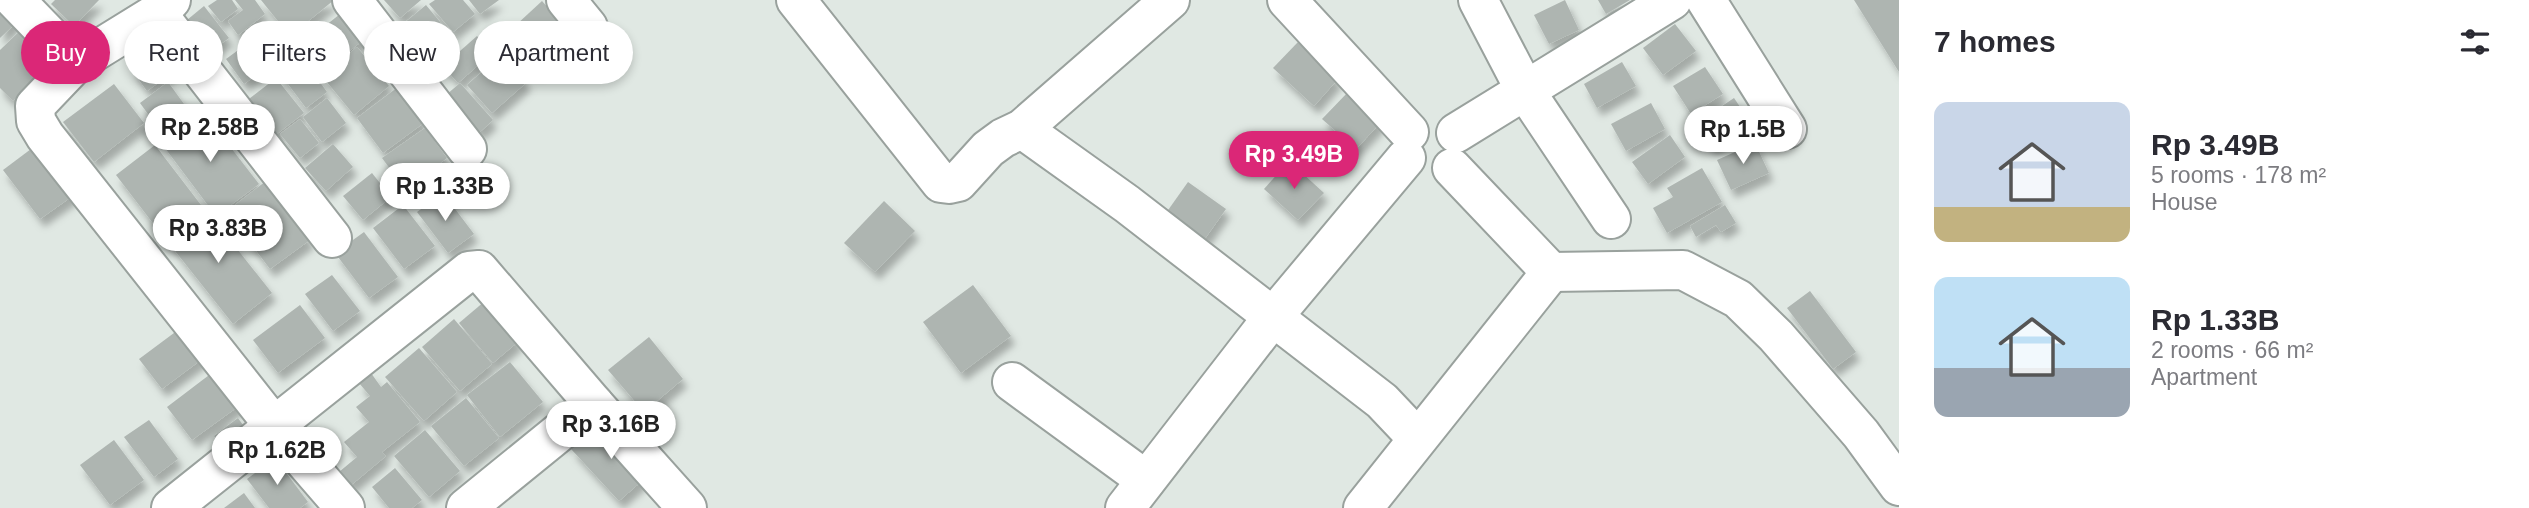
<!DOCTYPE html>
<html lang="en">
<head>
<meta charset="utf-8">
<style>
  body { margin:0; font-family:Arial,sans-serif; background:#f7f7f7; color:#2b2b33; height:100vh; display:flex; flex-direction:column; font-size:26px; white-space:nowrap }
  * { box-sizing:border-box; margin:0 }
  p { font-size:23px; color:#7c7c81 }
  .icon { flex:none; width:38px; height:38px; fill:none; stroke:currentColor; stroke-width:2; stroke-linecap:round; stroke-linejoin:round }
  .map { position:relative; flex:1; overflow:hidden }
  .side { display:flex; flex-direction:column; background:#fff; width:630px }
  .side>* { flex:none }
  .hud { position:absolute; left:21px; top:21px; width:665px; height:63px; display:flex; gap:14px }
  .price { position:absolute; translate:-50% -60px; padding:0 16px; border-radius:24px; background:#fff; color:#222; font-size:23px; line-height:46px; filter:drop-shadow(0 2px 4px #0008) }
  .price::after { content:''; position:absolute; left:50%; top:42px; width:21px; height:16px; margin-left:-10px; background:inherit; clip-path:polygon(0 0,100% 0,50% 100%) }
  .price.current { background:#db2777; color:#fff }
  ul { padding:0; list-style:none }
  li { display:flex; align-items:center; gap:21px; height:175px; padding:0 35px }
  li span { display:grid; place-items:center; flex:none; width:196px; height:140px; border-radius:14px; color:#555 }
  li>.icon { margin-inline-start:auto }
  span .icon { width:84px; height:84px; fill:#fffc; stroke-width:1 }
  li b { font-size:30px }
  h2 { display:flex; justify-content:space-between; align-items:center; height:84px; padding:0 35px; font-size:30px }
  .chip { padding:0 24px; border-radius:32px; background:#fff; box-shadow:0 4px 10px #0003; font-size:24px; line-height:63px }
  .chip.current { background:#db2777; color:#fff }
  main { display:flex; flex:1; min-height:0 }
  .map>svg:first-child { display:block }
</style>
</head>
<body>
<main>
<div class="map">
<svg width="1899" height="508" viewBox="0 0 1899 508">
  <defs>
    <filter id="shadow"><feDropShadow dx="4.5" dy="8" stdDeviation="3.5" flood-color="#0004"/></filter>
  </defs>
  <rect width="100%" height="100%" fill="#e0e8e3"/>
  <g fill="#aeb5b1" filter="url(#shadow)">
    <polygon points="55,0 99,0 74,26 51,4"/>
    <polygon points="217,0 232,0 238,9 221,22 208,6"/>
    <polygon points="235,0 255,0 265,14 238,35 228,21 243,10"/>
    <polygon points="261,0 334,0 290,36"/>
    <polygon points="384,0 421,0 400,18"/>
    <polygon points="435,0 463,0 475,14 453,32 429,4"/>
    <polygon points="469,0 499,0 480,14"/>
    <polygon points="1565,0 1579,30 1549,44 1534,15"/>
    <polygon points="1598,0 1630,0 1606,14"/>
    <polygon points="1854,0 1899,0 1899,72"/>
    <polygon points="0,1 19,20 0,38"/>
    <polygon points="542,1 574,37 535,72 503,37"/>
    <polygon points="426,5 450,34 421,58 397,29"/>
    <polygon points="204,6 229,38 211,51 187,20"/>
    <polygon points="345,10 367,37 337,61 315,34"/>
    <polygon points="1675,24 1696,51 1663,75 1643,48"/>
    <polygon points="26,25 58,57 13,101 0,88 0,50"/>
    <polygon points="260,34 279,59 244,84 226,59"/>
    <polygon points="477,36 492,53 458,83 443,66"/>
    <polygon points="1298,42 1338,79 1314,106 1273,68"/>
    <polygon points="163,45 180,67 147,91 131,69"/>
    <polygon points="357,47 389,86 354,115 322,76"/>
    <polygon points="502,54 527,82 492,113 467,85"/>
    <polygon points="301,56 327,92 306,108 279,72"/>
    <polygon points="1622,62 1636,86 1597,108 1584,84"/>
    <polygon points="1705,67 1723,94 1691,114 1673,86"/>
    <polygon points="276,78 304,113 273,137 245,102"/>
    <polygon points="168,82 192,115 164,136 140,103"/>
    <polygon points="460,83 493,120 479,133 446,95"/>
    <polygon points="114,84 144,123 94,162 63,122"/>
    <polygon points="398,87 425,122 383,153 357,118"/>
    <polygon points="1349,91 1382,121 1356,149 1322,119"/>
    <polygon points="327,98 346,123 322,142 303,117"/>
    <polygon points="1734,98 1751,123 1712,148 1695,124"/>
    <polygon points="1651,103 1665,129 1626,151 1611,124"/>
    <polygon points="204,113 259,184 216,216 162,144"/>
    <polygon points="300,119 319,143 300,158 280,134"/>
    <polygon points="425,128 447,158 405,189 382,158"/>
    <polygon points="1670,135 1685,157 1648,184 1632,162"/>
    <polygon points="39,143 77,193 40,219 3,170"/>
    <polygon points="1755,143 1769,173 1731,190 1717,160"/>
    <polygon points="333,144 353,167 326,191 305,168"/>
    <polygon points="155,145 201,205 162,235 116,175"/>
    <polygon points="1289,161 1324,193 1298,220 1264,189"/>
    <polygon points="1702,168 1722,202 1667,233 1653,208 1673,197 1667,188"/>
    <polygon points="372,173 391,197 363,220 343,196"/>
    <polygon points="266,181 310,240 270,269 239,228 234,232 222,215"/>
    <polygon points="1188,182 1226,209 1204,240 1166,213"/>
    <polygon points="443,193 474,234 448,253 417,212"/>
    <polygon points="884,201 915,231 875,272 844,243"/>
    <polygon points="403,205 435,246 404,269 373,228"/>
    <polygon points="1725,205 1736,223 1721,232 1716,225 1696,237 1690,226"/>
    <polygon points="203,206 272,293 233,324 164,237"/>
    <polygon points="364,232 398,277 369,298 335,253"/>
    <polygon points="332,275 360,311 333,331 305,294"/>
    <polygon points="973,285 1011,336 961,373 923,322"/>
    <polygon points="1810,291 1856,352 1833,369 1787,308"/>
    <polygon points="485,301 519,341 493,363 459,323"/>
    <polygon points="300,305 325,338 278,373 253,340"/>
    <polygon points="454,319 492,364 460,391 422,347"/>
    <polygon points="182,327 205,357 162,389 139,359"/>
    <polygon points="649,337 683,379 644,412 608,370"/>
    <polygon points="419,348 457,392 424,421 385,377"/>
    <polygon points="510,362 543,402 500,437 467,395"/>
    <polygon points="217,369 243,403 192,440 167,407"/>
    <polygon points="371,373 381,387 387,382 420,422 382,452 386,456 350,486 339,472 357,457 344,442 369,422 356,407 370,396 359,383"/>
    <polygon points="466,398 499,438 464,466 431,426"/>
    <polygon points="238,418 245,428 222,445 214,436"/>
    <polygon points="149,420 178,459 154,477 124,437"/>
    <polygon points="603,420 651,473 619,501 571,449"/>
    <polygon points="425,430 460,471 429,497 394,456"/>
    <polygon points="114,440 144,480 110,505 80,465"/>
    <polygon points="275,458 308,502 300,508 269,508 247,479"/>
    <polygon points="395,468 422,500 412,508 389,508 372,487"/>
    <polygon points="244,493 255,508 224,508"/>
  </g>
  <g fill="none" stroke-linecap="round" stroke-linejoin="round">
    <g stroke="#99a19d" stroke-width="42">
      <g id="minor">
        <polyline points="15,0 76,63"/>
        <polyline points="171,0 157,13 76,63 35,106 36,121 45,136 275,427 345,508"/>
        <polyline points="352,0 467,149"/>
        <polyline points="566,0 588,27"/>
        <polyline points="796,0 941,183 949,184 958,182 988,149 1003,138 1022,129 1170,0"/>
        <polyline points="1287,0 1409,132"/>
        <polyline points="1478,0 1526,92 1611,219"/>
        <polyline points="1706,0 1787,129"/>
        <polyline points="157,13 332,238"/>
        <polyline points="1022,129 1127,204 1382,401 1417,438"/>
        <polyline points="1456,133 1672,0"/>
        <polyline points="1551,272 1683,270 1738,299 1776,336 1861,434 1899,486"/>
        <polyline points="1012,382 1146,480"/>
        <polyline points="171,508 469,271 479,270 594,404 687,508"/>
        <polyline points="466,508 594,404"/>
        <polyline points="1125,508 1272,318 1406,158"/>
        <polyline points="1363,508 1551,272 1452,168"/>
      </g>
    </g>
    <use href="#minor" stroke="#fff" stroke-width="38"/>
  </g>
</svg>
<b class="price" style="left:210px;top:164px">Rp 2.58B</b>
<b class="price" style="left:1743px;top:166px">Rp 1.5B</b>
<b class="price current" style="left:1294px;top:191px">Rp 3.49B</b>
<b class="price" style="left:445px;top:223px">Rp 1.33B</b>
<b class="price" style="left:218px;top:265px">Rp 3.83B</b>
<b class="price" style="left:611px;top:461px">Rp 3.16B</b>
<b class="price" style="left:277px;top:487px">Rp 1.62B</b>
<div class="hud">
<a class="chip current">Buy</a>
<a class="chip">Rent</a>
<a class="chip">Filters</a>
<a class="chip">New</a>
<a class="chip">Apartment</a>
</div>
</div>
<section class="side">
<h2>7 homes<svg class="icon" aria-label="filters" viewBox="0 0 24 24"><path d="M4 7h16M4 17h16"/><circle cx="9" cy="7" r="2"/><circle cx="15" cy="17" r="2"/></svg></h2>
<ul>
<li><span style="background:linear-gradient(#c9d6e8 75%,#c2b280 0)"><svg class="icon" aria-label="home" viewBox="0 0 24 24"><path d="M3 11l9-7 9 7M6 9v11h12V9"/></svg></span><div><b>Rp 3.49B</b><p>5 rooms · 178 m²</p><p>House</p></div></li>
<li><span style="background:linear-gradient(#bfe0f5 65%,#9aa5b1 0)"><svg class="icon" aria-label="home" viewBox="0 0 24 24"><path d="M3 11l9-7 9 7M6 9v11h12V9"/></svg></span><div><b>Rp 1.33B</b><p>2 rooms · 66 m²</p><p>Apartment</p></div></li>
</ul>
</section>
</main>
</body>
</html>
